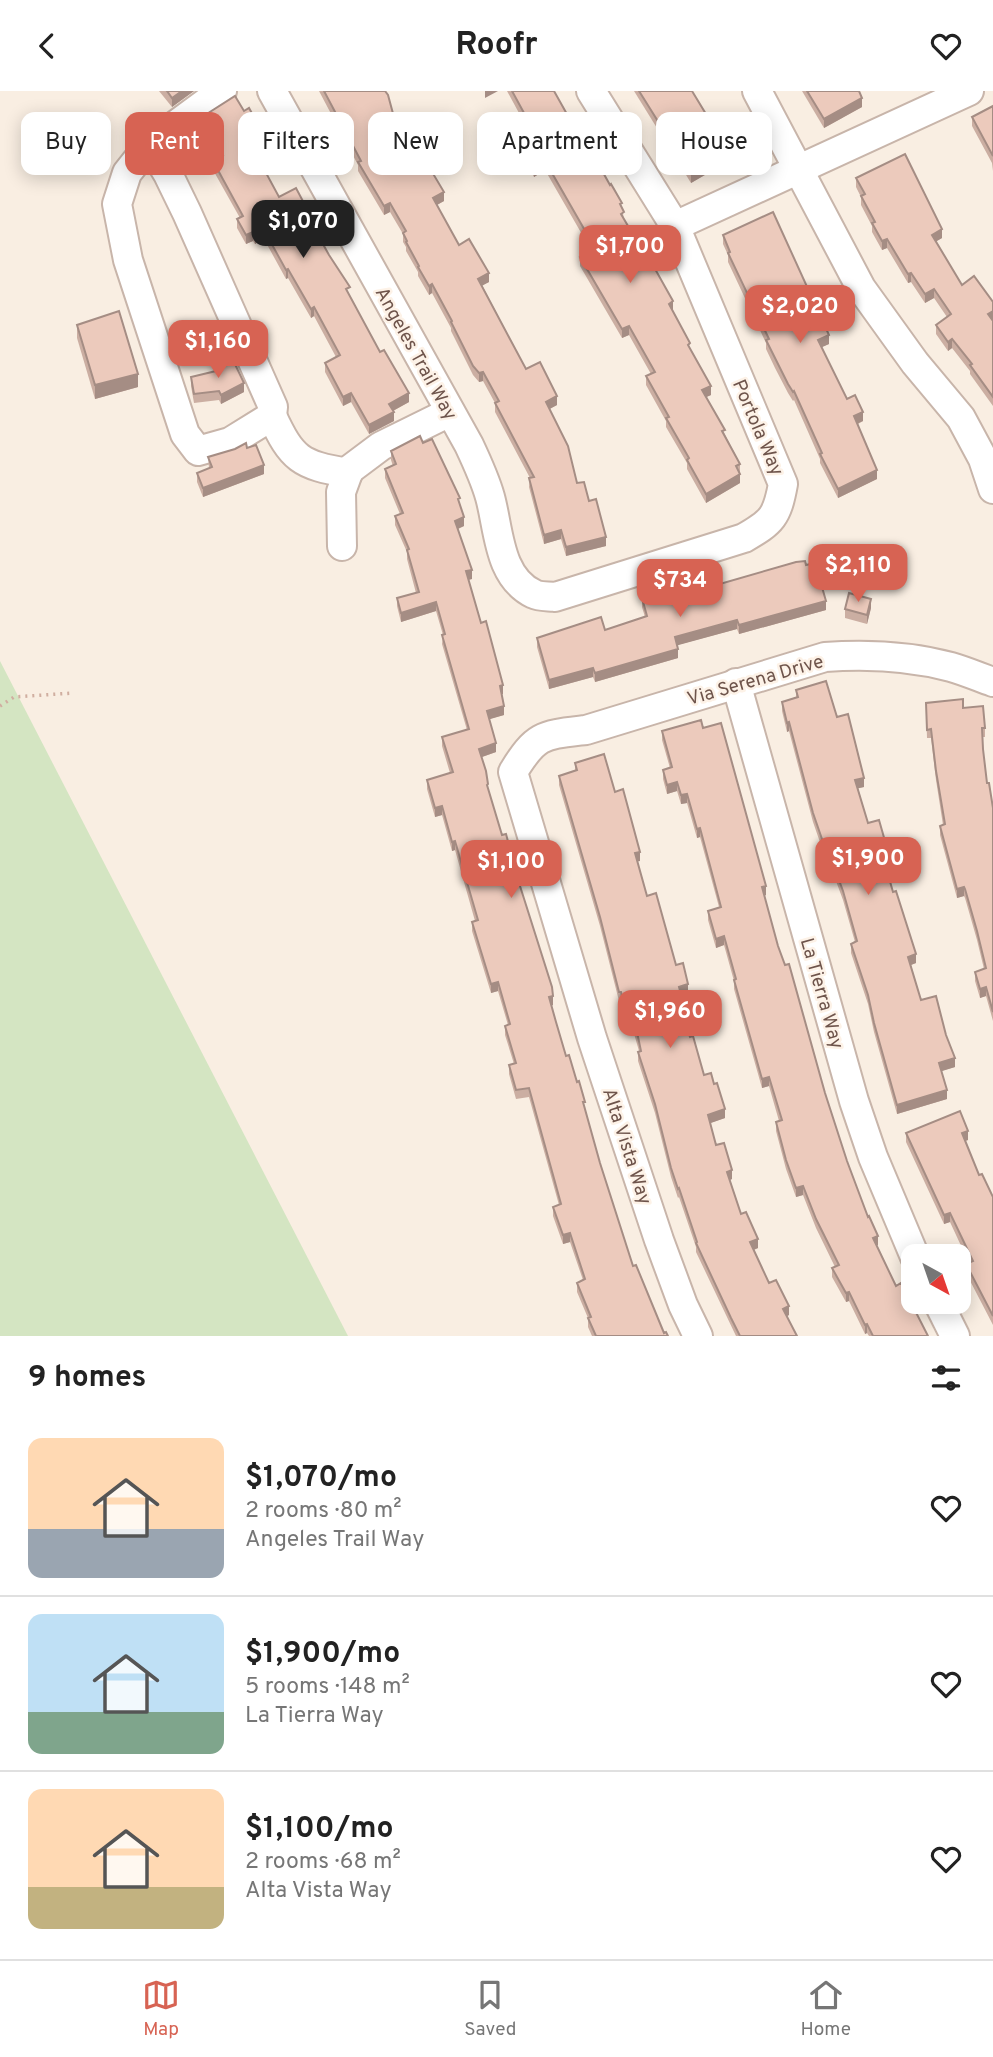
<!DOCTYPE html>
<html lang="en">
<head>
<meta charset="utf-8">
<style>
  body { margin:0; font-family:Overpass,sans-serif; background:#f6f6f6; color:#222; height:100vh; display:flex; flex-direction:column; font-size:26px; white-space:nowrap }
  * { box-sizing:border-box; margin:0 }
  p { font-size:23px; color:#767676 }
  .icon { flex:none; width:38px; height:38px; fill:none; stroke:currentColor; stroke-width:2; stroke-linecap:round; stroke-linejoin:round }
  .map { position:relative; height:1245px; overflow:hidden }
  .side { display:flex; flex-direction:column; background:#fff; flex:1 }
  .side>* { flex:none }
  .hud { position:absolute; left:21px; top:21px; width:952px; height:63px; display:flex; gap:14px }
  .needle { width:46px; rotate:140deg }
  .tools { position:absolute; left:901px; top:1153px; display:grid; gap:14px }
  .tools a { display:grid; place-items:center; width:70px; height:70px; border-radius:14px; background:#fff; box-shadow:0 4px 18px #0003; font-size:35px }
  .price { position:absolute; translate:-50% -60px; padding:0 16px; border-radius:14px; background:#d76353; color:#fff; font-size:23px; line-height:46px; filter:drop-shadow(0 2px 4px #0008) }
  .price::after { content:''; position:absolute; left:50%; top:42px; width:21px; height:16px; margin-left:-10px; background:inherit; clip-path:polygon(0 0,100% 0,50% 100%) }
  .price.active { background:#222; color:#fff }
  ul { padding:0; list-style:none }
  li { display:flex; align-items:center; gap:21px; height:175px; padding:0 28px }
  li+li { border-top:2px solid #e0e0e0 }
  li span { display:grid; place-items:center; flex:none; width:196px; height:140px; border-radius:14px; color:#555 }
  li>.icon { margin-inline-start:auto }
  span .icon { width:84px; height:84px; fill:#fffc; stroke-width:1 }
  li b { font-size:30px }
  h2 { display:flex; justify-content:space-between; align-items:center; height:84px; padding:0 28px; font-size:30px }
  .tag { padding:0 24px; border-radius:14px; background:#fff; box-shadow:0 4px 18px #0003; font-size:24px; line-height:63px }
  .tag.active { background:#d76353; color:#fff }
  header { display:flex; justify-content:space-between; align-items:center; height:91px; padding:0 28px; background:#fff; font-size:32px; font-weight:700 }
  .tabs { display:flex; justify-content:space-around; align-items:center; height:98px; border-top:2px solid #e0e0e0; background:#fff; font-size:19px; color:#767676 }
  .tabs a { display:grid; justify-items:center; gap:4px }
  .tabs .active { color:#d76353 }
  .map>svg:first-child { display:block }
</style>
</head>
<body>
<header><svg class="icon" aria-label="back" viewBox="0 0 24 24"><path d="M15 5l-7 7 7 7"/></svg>Roofr<svg class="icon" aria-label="heart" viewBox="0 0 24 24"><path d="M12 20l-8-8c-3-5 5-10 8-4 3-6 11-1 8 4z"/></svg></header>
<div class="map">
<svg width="993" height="1245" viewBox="0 0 993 1245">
  <rect width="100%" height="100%" fill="#f9eee2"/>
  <polygon fill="#d4e5c2" points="0,570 348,1245 0,1245"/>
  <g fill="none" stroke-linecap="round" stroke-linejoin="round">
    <g stroke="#c8b5aa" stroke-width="32">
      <g id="minor">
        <path d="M272 0 469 354C477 371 485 388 490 406 499 438 498 486 534 503 540 506 549 505 555 506L744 447C772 431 777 426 783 393L675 135 591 0"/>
        <polyline points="757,0 861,197 915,272 961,327 983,368 993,398"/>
        <polyline points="150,53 168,83 187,122 273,316 272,325 230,351 198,360 185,343 128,169 117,113 127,82 150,53 222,0"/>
        <polyline points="675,135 969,0"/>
        <path d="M272 325C292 368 300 374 348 382"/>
        <polyline points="342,455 341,401 349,379 381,355 450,321"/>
        <polyline points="736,592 854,1010 873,1066 915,1166"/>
        <polyline points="938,1211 955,1245"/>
        <path d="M698 1245 683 1214 659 1149 592 947 513 681C536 643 543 644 586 639L825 566C867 563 910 565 951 576 965 580 979 586 993 591"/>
      </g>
    </g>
    <polyline stroke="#d0aea0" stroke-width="3.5" stroke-dasharray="2 5" stroke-linecap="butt" points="0,615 14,606 73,602"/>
    <use href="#minor" stroke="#fff" stroke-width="28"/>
  </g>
  <g fill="#cbaea2">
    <polygon points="159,0 194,0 172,16"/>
    <polygon points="319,0 385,0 395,30 444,110 437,114 459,154 489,191 482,194 526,278 557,314 549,318 577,392 589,410 606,455 566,465 561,448 544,453 529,396 530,387 495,321 495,312 483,290 479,291 473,284 451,240 451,237 432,202 429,204 418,185 418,181 406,160 406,156 403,151 403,143 390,121 384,124 358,80 358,74"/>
    <polygon points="507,0 554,0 622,116 624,129 638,152 652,173 711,304 706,306 740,373 740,392 706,412 687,378 687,372 666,336 666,330 646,294 646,285 651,283 629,244 622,247 580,175 580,166 591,159 545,79 534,86 515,51 515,42 526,35"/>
    <polygon points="634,0 692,0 729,70 691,92"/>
    <polygon points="802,0 859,0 862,16 824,37"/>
    <polygon points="993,15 993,80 992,72 972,35 972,26"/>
    <polygon points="244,20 275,69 263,76 279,106 306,122 380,261 409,311 393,320 394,330 369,343 351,311 343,315 325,281 325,272 336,266 314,225 311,227 288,187 286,188 264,148 255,153 253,150 246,153 237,137 237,128 240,127 213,79 213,70 220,66 202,35 202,26"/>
    <polygon points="856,87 942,147 936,150 962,194 993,230 993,315 970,283 970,280 952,257 948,260 936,243 936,234 947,226 934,207 925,212 911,191 908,192 887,157 882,159 872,141 872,135 861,114 861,106 856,96"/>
    <polygon points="723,144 829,253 821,256 847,308 863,330 858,333 877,388 838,407 820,372 820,368 794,309 793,310 788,302 775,277 766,258 766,252 728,171 728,164 723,153"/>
    <polygon points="77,234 138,296 95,308 77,247"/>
    <polygon points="191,286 244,301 221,313 219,309 194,312 191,295"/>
    <polygon points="247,357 264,383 203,406 197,391 197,382 209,377 208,366"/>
    <polygon points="391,360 460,415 464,435 458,438 472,488 469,489 481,532 503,603 502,603 504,624 489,628 496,661 482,666 488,699 553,914 551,915 566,965 585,1019 600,1072 633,1175 664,1242 668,1245 592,1245 588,1236 588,1227 577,1201 577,1192 583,1189 570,1151 563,1153 553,1125 553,1116 559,1114 529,1006 516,1008 509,983 509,974 514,973 505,944 505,935 508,934 498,900 491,902 472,840 472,831 475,830 455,759 452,760 442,724 435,726 427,698 427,689 450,682 442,655 442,646 467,639 442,553 443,544 436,520 401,531 397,515 397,507 416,502 407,468 407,461 395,434 395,425 400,423 385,387 385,378 393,375 391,369"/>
    <polygon points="713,495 826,519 739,543 737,538 677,554 678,567 595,591 593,586 549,598 537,556 537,547 605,539 645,526 642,516 642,507 662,503"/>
    <polygon points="871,517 867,533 845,527 845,518"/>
    <polygon points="796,599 837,626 864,696 858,697 868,732 887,766 883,767 893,801 916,872 911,874 921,909 955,976 941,980 947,1008 897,1023 874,941 868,913 851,862 851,853 855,851 843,809 833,782 831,783 813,731 789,640 787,641 782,620 782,611 796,607"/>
    <polygon points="926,612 963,617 985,637 985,646 982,646 983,658 987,692 993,717 993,930 986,905 980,907 975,890 975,881 984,878 977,849 965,807 964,805 957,807 940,744 940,735 943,734 936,689 931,647 927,647"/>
    <polygon points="703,637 766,804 764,805 778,855 847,1070 878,1154 877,1154 896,1195 928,1245 869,1245 867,1242 865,1243 849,1210 846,1211 832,1186 832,1177 835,1176 816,1137 803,1104 796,1106 786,1078 776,1040 776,1031 779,1030 769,995 762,997 734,898 734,890 724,854 716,857 708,829 708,820 719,816 700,746 697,747 687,712 681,713 677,700 667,703 663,688 663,679 670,677 662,649 662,640"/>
    <polygon points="575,672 615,701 640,770 637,770 647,805 688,902 681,904 681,912 679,912 690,946 704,984 725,1027 710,1032 716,1054 732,1088 730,1089 741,1123 758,1157 754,1159 769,1192 789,1224 787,1225 797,1245 736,1245 696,1161 696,1156 679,1106 678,1107 671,1086 655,1022 638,970 638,961 639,960 627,918 623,919 621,910 619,910 600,835 559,694 559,685 575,680"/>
    <polygon points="906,1042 968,1049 965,1050 979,1084 993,1106 993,1234 966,1182 966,1173 969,1172 950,1131 944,1133 906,1051"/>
  </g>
  <g fill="#a58d84">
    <polygon points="182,0 194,0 172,16 172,7"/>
    <polygon points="485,0 498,0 485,7"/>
    <polygon points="862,7 862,16 824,37 824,28"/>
    <polygon points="275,60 275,69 259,78 259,69"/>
    <polygon points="729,61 729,70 691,92 691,83"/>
    <polygon points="545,70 545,79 534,86 534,77"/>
    <polygon points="444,101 444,110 433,116 433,107"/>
    <polygon points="390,112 390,121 384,124 384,115"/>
    <polygon points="942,138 942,147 932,153 932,144"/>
    <polygon points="264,139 264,148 255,153 255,144"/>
    <polygon points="253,141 253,150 246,153 246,144"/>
    <polygon points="887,148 887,157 882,159 882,150"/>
    <polygon points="288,178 288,187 286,188 286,179"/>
    <polygon points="489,182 489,191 478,197 478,188"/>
    <polygon points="911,182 911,191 908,192 908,183"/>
    <polygon points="432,193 432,202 429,204 429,195"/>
    <polygon points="934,198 934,207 925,212 925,203"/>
    <polygon points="673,210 673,219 669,222 669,213"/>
    <polygon points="314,216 314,225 311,227 311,218"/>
    <polygon points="993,220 993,229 988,232 988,223"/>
    <polygon points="629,235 629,244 622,247 622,238"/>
    <polygon points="829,244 829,253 818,258 818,249"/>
    <polygon points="952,248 952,257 948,260 948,251"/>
    <polygon points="483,281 483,290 479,291 479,282"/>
    <polygon points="138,283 138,296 95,308 95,294"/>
    <polygon points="244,292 244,301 221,313 221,304"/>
    <polygon points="711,295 711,304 702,308 702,299"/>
    <polygon points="351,302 351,311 343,315 343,306"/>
    <polygon points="409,302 409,311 389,322 389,313"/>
    <polygon points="557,305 557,314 546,320 546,311"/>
    <polygon points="394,321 394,330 369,343 369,334"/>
    <polygon points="863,321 863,330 854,334 854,325"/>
    <polygon points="264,374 264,383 203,406 203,397"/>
    <polygon points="877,379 877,388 838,407 838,398"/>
    <polygon points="740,383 740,392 706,412 706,403"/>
    <polygon points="464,426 464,435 455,439 455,430"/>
    <polygon points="561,439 561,448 544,453 544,444"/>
    <polygon points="606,446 606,455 566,465 566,456"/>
    <polygon points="472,479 472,488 466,489 466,480"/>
    <polygon points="871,508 871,517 867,533 867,524"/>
    <polygon points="826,510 826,519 739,543 739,534"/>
    <polygon points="436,511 436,520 401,531 401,522"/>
    <polygon points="737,529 737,538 675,555 675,546"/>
    <polygon points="678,558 678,567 595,591 595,582"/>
    <polygon points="593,577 593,586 549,598 549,589"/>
    <polygon points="503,594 503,603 500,604 500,595"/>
    <polygon points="504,615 504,624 487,629 487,620"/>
    <polygon points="789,631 789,640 787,641 787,632"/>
    <polygon points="496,652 496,661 479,667 479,658"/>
    <polygon points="864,687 864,696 855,698 855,689"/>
    <polygon points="677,691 677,700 667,703 667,694"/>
    <polygon points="687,703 687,712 681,713 681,704"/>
    <polygon points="442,715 442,724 435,726 435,717"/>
    <polygon points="700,737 700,746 697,747 697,738"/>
    <polygon points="455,750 455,759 452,760 452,751"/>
    <polygon points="887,757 887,766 881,768 881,759"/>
    <polygon points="640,761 640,770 635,771 635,762"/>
    <polygon points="833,773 833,782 831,783 831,774"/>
    <polygon points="766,795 766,804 762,805 762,796"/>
    <polygon points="964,796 964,805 957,807 957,798"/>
    <polygon points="724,845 724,854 716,857 716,848"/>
    <polygon points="916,863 916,872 908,875 908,866"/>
    <polygon points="498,891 498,900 491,902 491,893"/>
    <polygon points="688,893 688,902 681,904 681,912 677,913 677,904 679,896"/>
    <polygon points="986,896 986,905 980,907 980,898"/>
    <polygon points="553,905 553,914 549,915 549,906"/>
    <polygon points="627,909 627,918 623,919 623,910"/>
    <polygon points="955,967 955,976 939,981 939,972"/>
    <polygon points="769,986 769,995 762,997 762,988"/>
    <polygon points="947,999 947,1008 897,1023 897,1014"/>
    <polygon points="725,1018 725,1027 708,1033 708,1024"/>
    <polygon points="968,1040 968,1049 962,1051 962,1042"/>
    <polygon points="732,1079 732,1088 727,1090 727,1081"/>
    <polygon points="803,1095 803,1104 796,1106 796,1097"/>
    <polygon points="950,1122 950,1131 944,1133 944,1124"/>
    <polygon points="570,1142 570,1151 563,1153 563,1144"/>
    <polygon points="878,1145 878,1154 873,1156 873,1147"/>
    <polygon points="758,1148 758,1157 750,1160 750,1151"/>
    <polygon points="849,1201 849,1210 846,1211 846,1202"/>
    <polygon points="789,1215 789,1224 783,1227 783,1218"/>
    <polygon points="867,1233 867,1242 865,1243 865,1234"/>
  </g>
  <g fill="#eccabc" stroke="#a58d84" stroke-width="2">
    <polygon points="167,0 182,0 172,7"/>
    <polygon points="324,0 385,0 388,4 395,30 400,27 444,101 433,107 459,154 469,148 489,182 478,188 526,278 540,271 557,305 546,311 568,355 577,392 584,391 589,410 596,408 606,446 566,456 561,439 544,444 529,387 534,386 495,312 499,310 483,281 479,282 473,275 451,231 452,230 432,193 429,195 418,176 419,175 406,151 407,150 403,142 406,140 390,112 384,115 358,71 361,70"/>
    <polygon points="512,0 554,0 568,25 572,31 574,29 610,94 611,93 622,112 620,113 624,121 621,123 638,152 642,150 652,168 650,169 673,210 669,213 690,252 688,254 711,295 702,299 725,339 722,340 740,373 736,375 740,383 706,403 687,369 689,367 666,327 669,326 646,285 655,281 629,235 622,238 580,166 595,157 545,70 534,77 515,42 530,33"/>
    <polygon points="639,0 692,0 729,61 691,83"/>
    <polygon points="807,0 859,0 862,7 824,28"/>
    <polygon points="235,5 244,20 249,17 263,42 265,41 275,60 259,69 279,106 296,97 306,116 303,117 329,164 350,196 346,198 380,261 384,259 409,302 389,313 394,321 369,334 351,302 343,306 325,272 340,264 314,216 311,218 288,178 286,179 264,139 255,144 253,141 246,144 237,128 243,125 213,70 223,64 202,26"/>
    <polygon points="993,15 993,65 972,26"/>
    <polygon points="905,63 942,138 932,144 962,194 974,185 993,211 993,220 988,223 993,230 993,306 970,274 972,273 952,248 948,251 936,234 951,223 934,198 925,203 911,182 908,183 887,148 882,150 872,132 875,131 861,105 865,103 856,87"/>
    <polygon points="773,121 829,244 818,249 847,308 855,304 863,321 854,325 877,379 838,398 820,363 822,362 794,300 793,301 788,293 766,249 769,248 728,162 730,161 723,144"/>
    <polygon points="119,220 138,283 95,294 77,234"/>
    <polygon points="233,269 244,292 221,304 219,300 194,303 191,286 216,280"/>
    <polygon points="420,345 423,352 432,348 460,407 458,408 464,426 455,430 472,479 466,480 481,532 486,530 503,594 500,595 504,615 487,620 496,652 479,658 486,680 488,693 487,694 502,744 506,743 520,795 552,896 553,905 549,906 556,931 566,965 569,964 577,991 579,990 585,1011 583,1011 600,1072 633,1175 636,1174 664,1242 666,1241 668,1245 596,1245 588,1227 591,1226 577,1192 585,1188 570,1142 563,1144 553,1116 561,1113 529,997 516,999 509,974 516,972 505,935 510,933 498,891 491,893 472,831 478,829 455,750 452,751 442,715 435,717 427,689 453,681 442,646 469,638 442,544 445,543 436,511 401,522 397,507 419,501 407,459 409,458 395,425 403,422 385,378 396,373 391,360"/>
    <polygon points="246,352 247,357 256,354 264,374 203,397 197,382 212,376 208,366 235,358"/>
    <polygon points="805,470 806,474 815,472 826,510 739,534 737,529 675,546 678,558 595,582 593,577 549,589 537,547 601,526 605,539 647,525 642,507 662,501 662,503 712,490 713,495 796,471"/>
    <polygon points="849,502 871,508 867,524 845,518"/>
    <polygon points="826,590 837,626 848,623 864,687 855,689 868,732 879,729 887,757 881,759 893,801 896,800 916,863 908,866 921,909 936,905 946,944 955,967 939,972 947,999 897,1014 874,932 868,904 851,853 857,850 843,800 833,773 831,774 813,722 789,631 787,632 782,611 798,606 796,599"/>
    <polygon points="963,608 963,617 983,615 985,637 982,637 983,658 987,692 989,692 993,717 993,921 986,896 980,898 975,881 986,877 977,840 965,798 964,796 957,798 940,735 945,733 936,680 931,638 927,639 926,612"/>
    <polygon points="701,629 703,637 721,632 766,795 762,796 778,855 785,874 789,873 825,1002 847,1070 868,1126 869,1125 878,1145 873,1147 896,1195 901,1192 928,1245 873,1245 867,1233 865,1234 849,1201 846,1202 832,1177 839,1174 816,1128 803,1095 796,1097 786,1069 776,1031 782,1029 769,986 762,988 734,889 736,888 724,845 716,848 708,820 721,816 700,737 697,738 687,703 681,704 677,691 667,694 663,679 672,676 662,640"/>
    <polygon points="604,663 615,701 623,698 640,761 635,762 647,805 656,802 676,874 683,872 688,893 679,896 681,903 677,904 690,946 693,945 704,984 711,982 714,993 717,992 725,1018 708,1024 716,1054 724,1052 732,1079 727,1081 741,1123 746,1121 758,1148 750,1151 769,1192 776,1189 789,1215 783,1218 797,1245 740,1245 731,1227 696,1152 697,1151 679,1097 678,1098 671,1077 655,1013 638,961 641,960 637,941 627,909 623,910 621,901 619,901 600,826 559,685 577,679 575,672"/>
    <polygon points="960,1020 968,1040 962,1042 979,1084 982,1083 993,1106 993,1225 966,1173 973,1170 950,1122 944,1124 906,1042"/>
  </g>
  <g text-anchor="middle" stroke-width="5" stroke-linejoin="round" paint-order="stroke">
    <g font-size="19" fill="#6e544b" stroke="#fdf2e7">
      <text transform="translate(417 262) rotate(61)" y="7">Angeles Trail Way</text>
      <text transform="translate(759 336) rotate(67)" y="7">Portola Way</text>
      <text transform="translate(755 588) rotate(-16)" y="7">Via Serena Drive</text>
      <text transform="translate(823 902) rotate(74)" y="7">La Tierra Way</text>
      <text transform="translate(628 1055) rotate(72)" y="7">Alta Vista Way</text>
    </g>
  </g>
</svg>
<div class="tools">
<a><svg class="needle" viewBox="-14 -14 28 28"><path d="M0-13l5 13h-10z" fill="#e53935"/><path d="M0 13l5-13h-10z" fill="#767676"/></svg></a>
</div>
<b class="price active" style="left:303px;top:169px">$1,070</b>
<b class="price" style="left:630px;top:194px">$1,700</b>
<b class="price" style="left:800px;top:254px">$2,020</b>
<b class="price" style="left:218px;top:289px">$1,160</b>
<b class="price" style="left:858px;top:513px">$2,110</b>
<b class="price" style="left:680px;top:528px">$734</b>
<b class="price" style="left:868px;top:806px">$1,900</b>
<b class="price" style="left:511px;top:809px">$1,100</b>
<b class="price" style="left:670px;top:959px">$1,960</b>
<div class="hud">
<a class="tag">Buy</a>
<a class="tag active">Rent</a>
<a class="tag">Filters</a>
<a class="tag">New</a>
<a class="tag">Apartment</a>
<a class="tag">House</a>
</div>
</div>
<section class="side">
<h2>9 homes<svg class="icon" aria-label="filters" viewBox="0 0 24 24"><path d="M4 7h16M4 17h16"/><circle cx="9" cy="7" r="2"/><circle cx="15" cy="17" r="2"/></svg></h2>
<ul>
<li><span style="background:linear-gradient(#ffd9b3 65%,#9aa5b1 0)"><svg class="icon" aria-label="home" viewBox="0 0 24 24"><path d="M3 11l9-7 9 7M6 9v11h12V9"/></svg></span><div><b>$1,070/mo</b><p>2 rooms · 80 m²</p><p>Angeles Trail Way</p></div><svg class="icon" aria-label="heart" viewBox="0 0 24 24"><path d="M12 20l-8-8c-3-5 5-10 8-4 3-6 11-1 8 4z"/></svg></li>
<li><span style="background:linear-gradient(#bfe0f5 70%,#7fa58c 0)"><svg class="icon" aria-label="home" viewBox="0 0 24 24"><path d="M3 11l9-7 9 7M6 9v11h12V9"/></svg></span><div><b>$1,900/mo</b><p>5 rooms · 148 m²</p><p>La Tierra Way</p></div><svg class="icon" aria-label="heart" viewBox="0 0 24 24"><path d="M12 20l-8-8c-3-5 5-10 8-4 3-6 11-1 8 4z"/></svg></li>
<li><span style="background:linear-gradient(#ffd9b3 70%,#c2b280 0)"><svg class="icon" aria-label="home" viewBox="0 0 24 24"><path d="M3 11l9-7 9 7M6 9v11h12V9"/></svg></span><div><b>$1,100/mo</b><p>2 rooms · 68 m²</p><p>Alta Vista Way</p></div><svg class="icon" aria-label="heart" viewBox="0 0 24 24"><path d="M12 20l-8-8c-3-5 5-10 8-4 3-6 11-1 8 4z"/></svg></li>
</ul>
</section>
<nav class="tabs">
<a class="active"><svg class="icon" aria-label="map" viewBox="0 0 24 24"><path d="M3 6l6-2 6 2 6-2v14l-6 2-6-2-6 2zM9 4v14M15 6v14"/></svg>Map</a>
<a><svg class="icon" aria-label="saved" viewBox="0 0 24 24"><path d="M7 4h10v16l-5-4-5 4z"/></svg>Saved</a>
<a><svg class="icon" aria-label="home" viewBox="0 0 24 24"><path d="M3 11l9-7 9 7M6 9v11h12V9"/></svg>Home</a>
</nav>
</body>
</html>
